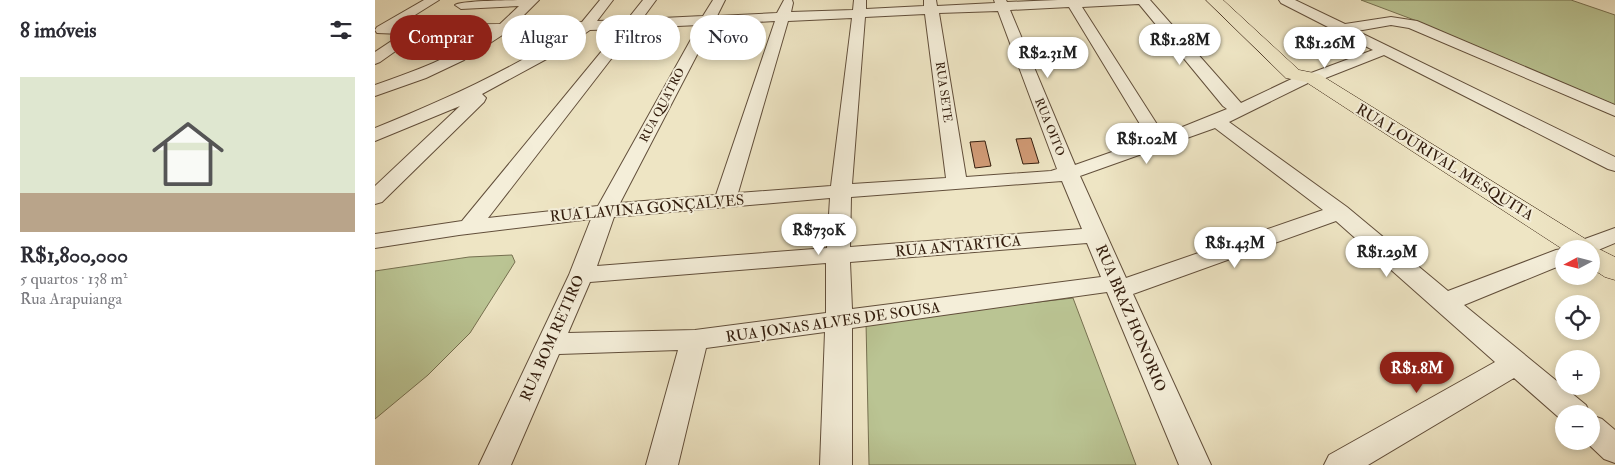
<!DOCTYPE html>
<html lang="pt">
<head>
<meta charset="utf-8">
<style>
  body { margin:0; font-family:"IM FELL Double Pica",serif; background:#f2f2f3; color:#2b2b33; height:100vh; display:flex; flex-direction:column; font-size:19px; white-space:nowrap }
  * { box-sizing:border-box; margin:0 }
  p { font-size:16px; color:#7c7c81 }
  .icon { flex:none; width:28px; height:28px; fill:none; stroke:currentColor; stroke-width:2; stroke-linecap:round; stroke-linejoin:round }
  .map { position:relative; flex:1; overflow:hidden }
  .sheet { display:flex; flex-direction:column; background:#fff; width:375px }
  .sheet>* { flex:none }
  .banner { position:absolute; left:15px; top:15px; width:475px; height:45px; display:flex; gap:10px }
  .needle { width:32px; rotate:263deg }
  .tools { position:absolute; left:1180px; top:240px; display:grid; gap:10px }
  .tools a { display:grid; place-items:center; width:45px; height:45px; border-radius:50%; background:#fff; box-shadow:0 2px 8px #0003; font-size:25px }
  .price { position:absolute; translate:-50% -42px; padding:0 11px; border-radius:18px; background:#fff; color:#222; font-size:16px; line-height:32px; filter:drop-shadow(0 1px 2px #0008) }
  .price::after { content:''; position:absolute; left:50%; top:30px; width:15px; height:11px; margin-left:-8px; background:inherit; clip-path:polygon(0 0,100% 0,50% 100%) }
  .price.current { background:#8f2418; color:#fff }
  ul { padding:0; list-style:none }
  li { display:grid; align-content:center; gap:10px; height:265px; padding:0 20px }
  li+li { border-top:1px solid #e1e1e2 }
  li span { display:grid; place-items:center; height:155px; border-radius:0px; color:#555 }
  li>.icon { margin-inline-start:auto }
  span .icon { width:90px; height:90px; fill:#fffc; stroke-width:1 }
  li b { font-size:21px }
  h2 { display:flex; justify-content:space-between; align-items:center; height:60px; padding:0 20px; font-size:21px }
  .chip { padding:0 18px; border-radius:22px; background:#fff; box-shadow:0 2px 8px #0003; font-size:18px; line-height:45px }
  .chip.current { background:#8f2418; color:#fff }
  main { display:flex; flex:1; min-height:0 }
  .map>svg:first-child { display:block }
</style>
</head>
<body>
<main>
<section class="sheet">
<h2>8 imóveis<svg class="icon" aria-label="filters" viewBox="0 0 24 24"><path d="M4 7h16M4 17h16"/><circle cx="9" cy="7" r="2"/><circle cx="15" cy="17" r="2"/></svg></h2>
<ul>
<li><span style="background:linear-gradient(#dfe7d0 75%,#b9a48a 0)"><svg class="icon" aria-label="home" viewBox="0 0 24 24"><path d="M3 11l9-7 9 7M6 9v11h12V9"/></svg></span><div><b>R$1,800,000</b><p>5 quartos · 138 m²</p><p>Rua Arapuianga</p></div></li>
</ul>
</section>
<div class="map">
<svg width="1240" height="465" viewBox="0 0 1240 465">
  <rect width="100%" height="100%" fill="#eee5c4"/>
  <filter id="stains"><feTurbulence type="fractalNoise" baseFrequency=".004" numOctaves="4"/><feColorMatrix values="0 0 0 0 .2 0 0 0 0 .09 0 0 0 0 .02 0 0 0 .5 -.17"/></filter>
  <radialGradient id="worn" r=".72"><stop offset=".6" stop-color="#630" stop-opacity="0"/><stop offset="1" stop-color="#630" stop-opacity=".3"/></radialGradient>
  <g fill="#bac493" stroke="#767050">
    <polygon points="986,0 1196,0 1240,15 1240,105 1042,21"/>
    <polygon points="137,255 140,262 95,333 53,375 0,419 0,271 94,257"/>
    <polygon points="698,298 761,465 494,465 491,322"/>
  </g>
  <g fill="#d09a75" stroke="#331d0d">
    <polygon points="656,138 664,163 648,164 641,139"/>
    <polygon points="610,141 616,166 600,168 595,142"/>
  </g>
  <g fill="none" stroke-linecap="round" stroke-linejoin="round">
    <g stroke="#624f3b" stroke-width="2">
      <g id="minor">
        <path d="M49 0H64L24 25 125 24 144 6 86 9 80 5C86 0 150 0 164 0L141 23 207 22 225 0H238L222 21 252 20 268 0H281L267 19 328 16 338 0H350L342 16 402 13 409 0H417L418 3 416 12 478 10 479 0H491V9L549 6V0H561L562 6 620 3 619 0H631L632 2 683 0H775L866 103 927 74 936 73 998 50 906 3 904 0H920L970 24 1016 17 1042 21 1240 105V116L1034 28 1016 25 982 31 1240 157V171L1233 169 1009 55 943 81 935 82 854 122 972 207 1073 291 1181 250 1193 248 1196 244 1240 228V243L1216 253V249H1189V264L1089 305 1211 405 1215 414H1189V422L1139 378 993 465H949L954 455 1120 362 961 221 758 294 836 465H804L732 292 477 328V465H445L450 332 331 348 303 465H271L303 350 184 354 136 465H104L194 275 216 219 84 235 0 248V234L87 221 245 29 215 30 177 56 107 94 111 98 109 102 7 202 0 204V186L85 106 0 141V128C69 100 134 71 197 30L132 32 89 60 51 78 0 96V85C40 71 79 57 114 32L46 33 5 62 0 64V52L27 34 2 33 0 30 2 27ZM764 4 848 106 852 109 790 134 785 129 707 7ZM694 7 774 139 700 165 635 10ZM623 11 682 169 676 171 591 177 564 13ZM550 14 571 178 477 184 490 17ZM477 18 456 186 363 193 413 21ZM400 21 341 195 245 203 338 24ZM324 25 223 206 113 218 260 28ZM840 128 948 210 751 278 705 176ZM687 181 707 229 475 247 476 197ZM455 198 452 248 222 266 239 217ZM712 243 726 277 477 309 475 262ZM451 263V313L320 330 193 333 215 282Z"/>
        <polygon points="1216,415 1227,419 1240,430 1240,463 1229,459 1210,441 1216,441"/>
      </g>
    </g>
    <g stroke="#331d0d" stroke-width="1">
      <polygon id="major" points="831,0 848,0 924,70 944,74 1217,243 1220,247 1240,257 1240,280 1230,277 1216,268 1216,249 1189,250 931,82 911,78"/>
    </g>
    <use href="#minor" fill="#f4eed9" fill-rule="evenodd"/>
    <use href="#major" fill="#eee5c4" fill-rule="evenodd"/>
  </g>
  <g text-anchor="middle" stroke-width="4" stroke-linejoin="round" paint-order="stroke">
    <g font-size="12" fill="#331d0d" stroke="#f4eed9">
      <text transform="translate(569 92) rotate(82)" y="4">RUA SETE</text>
      <text transform="translate(287 105) rotate(-62)" y="4">RUA QUATRO</text>
      <text transform="translate(675 127) rotate(68)" y="4">RUA OITO</text>
    </g>
    <g font-size="15" fill="#331d0d" stroke="#f4eed9">
      <text transform="translate(1070 162) rotate(32)" y="5">RUA LOURIVAL MESQUITA</text>
      <text transform="translate(272 208) rotate(-5)" y="5">RUA LAVINA GONÇALVES</text>
      <text transform="translate(583 246) rotate(-5)" y="5">RUA ANTARTICA</text>
      <text transform="translate(756 318) rotate(67)" y="5">RUA BRAZ HONORIO</text>
      <text transform="translate(458 322) rotate(-8)" y="5">RUA JONAS ALVES DE SOUSA</text>
      <text transform="translate(177 338) rotate(-66)" y="5">RUA BOM RETIRO</text>
    </g>
  </g>
  <rect width="100%" height="100%" filter="url(#stains)"/>
  <rect width="100%" height="100%" fill="url(#worn)"/>
</svg>
<div class="tools">
<a><svg class="needle" viewBox="-14 -14 28 28"><path d="M0-13l5 13h-10z" fill="#e53935"/><path d="M0 13l5-13h-10z" fill="#7c7c81"/></svg></a>
<a><svg class="icon" aria-label="locate" viewBox="0 0 24 24"><circle cx="12" cy="12" r="6"/><path d="M12 2v4M12 18v4M2 12h4M18 12h4"/></svg></a>
<a>+</a>
<a>−</a>
</div>
<b class="price" style="left:805px;top:66px">R$1.28M</b>
<b class="price" style="left:950px;top:69px">R$1.26M</b>
<b class="price" style="left:673px;top:79px">R$2.31M</b>
<b class="price" style="left:772px;top:165px">R$1.02M</b>
<b class="price" style="left:444px;top:256px">R$730K</b>
<b class="price" style="left:860px;top:269px">R$1.43M</b>
<b class="price" style="left:1012px;top:278px">R$1.29M</b>
<b class="price current" style="left:1042px;top:394px">R$1.8M</b>
<div class="banner">
<a class="chip current">Comprar</a>
<a class="chip">Alugar</a>
<a class="chip">Filtros</a>
<a class="chip">Novo</a>
</div>
</div>
</main>
</body>
</html>
